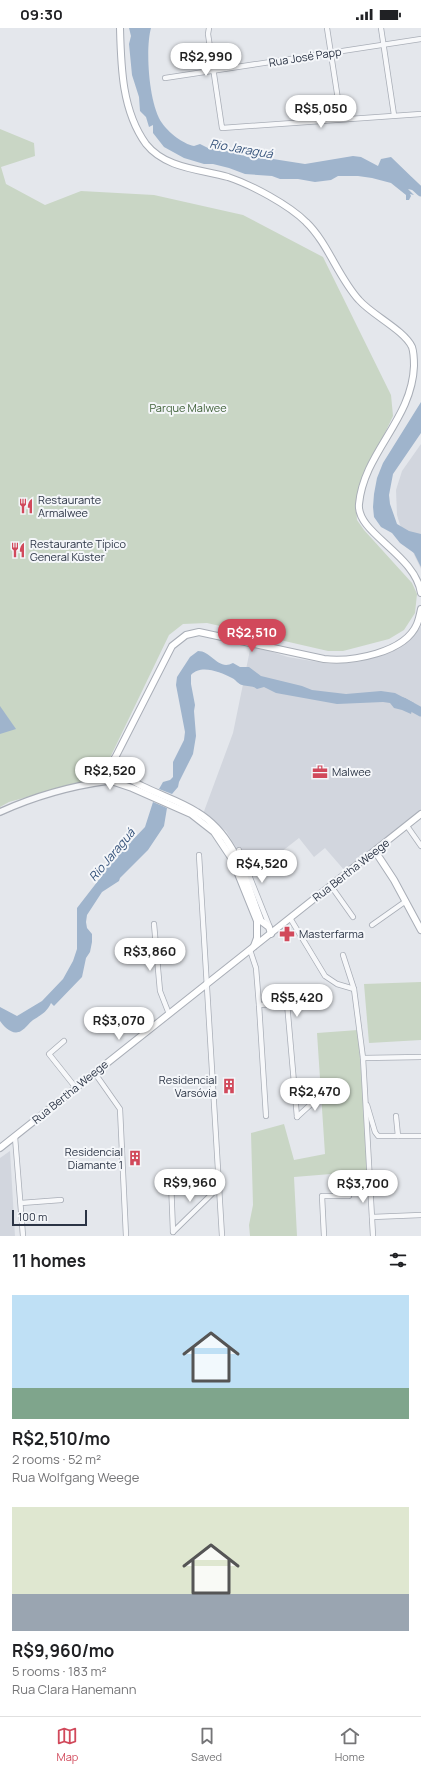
<!DOCTYPE html>
<html lang="en">
<head>
<meta charset="utf-8">
<style>
  body { margin:0; font-family:Manrope,sans-serif; background:#f6f6f6; color:#202124; height:100vh; display:flex; flex-direction:column; font-size:15px; white-space:nowrap }
  * { box-sizing:border-box; margin:0 }
  p { font-size:13px; color:#757577 }
  .icon { flex:none; width:22px; height:22px; fill:none; stroke:currentColor; stroke-width:2; stroke-linecap:round; stroke-linejoin:round }
  .map { position:relative; height:1208px; overflow:hidden }
  .details { display:flex; flex-direction:column; background:#fff; flex:1 }
  .details>* { flex:none }
  .scale { position:absolute; left:12px; bottom:10px; width:75px; box-sizing:border-box; padding-left:4px; border:2px solid #2b3445; border-top:0; font-size:11px; line-height:14px; white-space:nowrap; color:#2b3445; -webkit-text-stroke:3px #f4f6f9; paint-order:stroke }
  .price { position:absolute; translate:-50% -34px; padding:0 9px; border-radius:14px; background:#fff; color:#222; font-size:13px; line-height:26px; filter:drop-shadow(0 1px 2px #0008) }
  .price::after { content:''; position:absolute; left:50%; top:24px; width:12px; height:9px; margin-left:-6px; background:inherit; clip-path:polygon(0 0,100% 0,50% 100%) }
  .price.active { background:#d1495b; color:#fff }
  ul { padding:0; list-style:none }
  li { display:grid; align-content:center; gap:8px; height:212px; padding:0 12px }
  li span { display:grid; place-items:center; height:124px; border-radius:0px; color:#555 }
  li>.icon { margin-inline-start:auto }
  span .icon { width:72px; height:72px; fill:#fffc; stroke-width:1 }
  li b { font-size:17px }
  h2 { display:flex; justify-content:space-between; align-items:center; height:48px; padding:0 12px; font-size:17px }
  .status { display:flex; justify-content:space-between; align-items:center; height:28px; padding:0 20px; background:#fff; direction:ltr }
  .status svg { height:11px; fill:currentColor }
  .menu { display:flex; justify-content:space-around; align-items:center; height:56px; border-top:1px solid #e0e0e0; background:#fff; font-size:11px; color:#757577 }
  .menu a { display:grid; justify-items:center; gap:2px }
  .menu .active { color:#d1495b }
  .map>svg:first-child { display:block }
</style>
</head>
<body>
<div class="status"><b>09:30</b><svg viewBox="0 0 49 12"><path d="M0 12V9h3v3zM5 12V6h3v6zM10 12V3h3v9zM15 12V0h3v12zM26 1h20v11H26zM47 4h2v5h-2z"/></svg></div>
<div class="map">
<svg width="421" height="1208" viewBox="0 0 421 1208">
  <rect width="100%" height="100%" fill="#e4e7ec"/>
  <g fill="#d2d6de">
    <polygon points="421,416 421,541 400,497 397,487 396,462 402,443"/>
    <polygon points="421,598 421,783 345,843 325,820 314,829 299,810 250,848 240,826 226,803 203,786 233,705 251,617 288,629 330,636 358,634 399,621 409,612"/>
    <polygon points="10,1123 15,1208 0,1208 0,1130"/>
  </g>
  <g fill="#c9d6c5">
    <polygon points="0,101 34,115 35,128 1,139 6,156 45,177 81,163 154,167 243,187 323,229 391,367 393,388 359,460 356,477 357,492 364,502 412,555 417,566 415,585 404,602 389,611 343,623 328,623 207,595 183,596 169,607 107,736 99,746 89,752 9,774 0,779"/>
    <polygon points="421,954 421,1012 369,1015 364,956"/>
    <polygon points="358,1002 368,1143 294,1149 297,1208 250,1208 249,1197 253,1177 251,1105 284,1096 294,1132 325,1126 317,1005"/>
  </g>
  <g fill="#9fb4cc">
    <path d="M129 0H151C145 22 149 77 162 95 168 104 183 116 194 118L200 116 208 120 233 123 247 129 273 131 305 136 353 128 361 129 378 138 381 131 391 129 421 158V164L419 161 417 163 408 161 414 167 410 166 411 168 409 172H406V167L391 155 372 150 358 148H338L331 152 315 154 298 151H280L272 148 245 146 229 140 213 136H204L184 130 164 119 153 105V97L149 99 146 89 140 83 139 69 132 47 129 16 131 8Z"/>
    <polygon points="421,374 421,405 393,446 389,467 390,476 397,496 409,503 421,506 421,539 414,525 400,515 392,505 381,499 374,489 373,479 374,466 377,450 383,435"/>
    <path d="M198 623C212 623 218 643 233 635L240 639H249L261 648 302 658 312 662 346 666 381 663 395 665 414 675 411 686 402 682 394 680 390 675 383 674 337 676 276 665 264 659 257 661C252 657 248 659 242 657 238 656 236 652 232 650 220 644 201 636 191 647V656L195 677 194 683 196 708 193 726 179 754 178 759 172 766 159 761 163 754 170 752 173 749V734L184 712 185 704 176 657 177 649 190 629Z"/>
    <polygon points="0,678 16,701 0,706"/>
    <path d="M153 774 167 780 164 798 148 822 120 850 119 853 102 864 87 887 86 894 87 900 92 906V914L90 924 86 930 82 949 54 978 51 975C47 984 41 987 33 992 29 995 26 1000 21 1003 13 1008 4 999 0 993V979L17 988 42 973 63 951 73 933 77 921V880L101 849 106 840 145 799Z"/>
  </g>
  <g fill="none" stroke-linecap="round" stroke-linejoin="round">
    <g stroke="#9fb4cc" stroke-width="9">
      <polyline points="409,153 421,164"/>
      <polyline points="403,674 421,684"/>
    </g>
    <g stroke="#a9aeb7" stroke-width="6">
      <g id="minor">
        <polyline points="209,0 208,6 222,100 421,86"/>
        <polyline points="327,0 341,91"/>
        <polyline points="381,0 394,87"/>
        <polyline points="165,50 421,11"/>
        <polyline points="407,798 421,818"/>
        <polyline points="239,822 269,897"/>
        <polyline points="199,827 222,1208"/>
        <polyline points="331,858 353,889"/>
        <polyline points="290,890 325,948 337,956 354,961 363,1030 373,1208"/>
        <polyline points="154,896 160,963 169,986"/>
        <polyline points="372,897 406,873"/>
        <polyline points="250,922 256,940 259,977 287,975 297,1089"/>
        <polyline points="343,927 354,961"/>
        <polyline points="259,977 266,1088"/>
        <polyline points="64,1013 49,1026 76,1060"/>
        <polyline points="363,1030 421,1029"/>
        <polyline points="94,1044 120,1081 126,1208"/>
        <polyline points="367,1077 375,1104 378,1108 421,1108"/>
        <polyline points="396,1088 398,1108"/>
        <polyline points="297,1089 321,1067"/>
        <polyline points="15,1109 23,1208"/>
        <polyline points="171,1153 173,1204"/>
        <polyline points="21,1175 61,1172"/>
        <polyline points="372,1189 421,1187"/>
        <polyline points="173,1204 219,1159"/>
        <polyline points="324,1208 322,1168 349,1168"/>
      </g>
    </g>
    <g stroke="#a9aeb7" stroke-width="8">
      <path id="tertiary" d="M0 784C33 769 71 758 108 753"/>
    </g>
    <g stroke="#a9aeb7" stroke-width="8">
      <g id="secondary">
        <path d="M120 0C121 39 122 83 146 116 166 141 200 141 228 149 252 157 289 177 306 194 328 215 338 249 359 272 372 287 404 302 412 319 414 325 414 331 414 338 412 392 364 424 359 476 356 505 415 526 421 565"/>
        <path d="M108 741 116 728 172 618 186 607 199 604 324 631C352 634 405 625 417 596 419 591 420 586 421 581"/>
        <path d="M114 743C117 747 116 751 111 753L106 752C102 749 103 745 106 742 113 740 134 754 142 758 160 767 180 773 197 784 237 808 245 853 261 893L269 899 271 906"/>
        <polyline points="111,753 132,760 191,786 214,804 232,831 257,893 257,910 254,918"/>
        <polyline points="375,823 394,852 421,902"/>
        <polyline points="0,1120 421,786"/>
      </g>
    </g>
    <use href="#minor" stroke="#f7f8fa" stroke-width="4.5"/>
    <use href="#tertiary" stroke="#f7f8fa" stroke-width="5.5"/>
    <use href="#secondary" stroke="#fff" stroke-width="6"/>
  </g>
  <defs>
    <g id="restaurant-bare" transform="scale(1.2)"><path d="M-5-6h1v4h1v-4h1v4h1v-4h1v5L-1.5 .5V6h-2V.5L-5-1ZM5-6V6H3V1.5H1.5Q1.5-4 5-6Z" fill="#d1495b" stroke="#f4f6f9" stroke-width="2.5" paint-order="stroke"/></g>
    <g id="office-bare" transform="scale(1.2)"><path d="M-6-3h4V-5.5h4V-3h4V5H-6ZM-1-4.5V-3h2v-1.5ZM-6 0V1H6V0Z" fill="#d1495b" stroke="#f4f6f9" stroke-width="2.5" paint-order="stroke"/></g>
    <g id="pharmacy-bare" transform="scale(1.2)"><path d="M-2-6h4v4h4v4h-4v4h-4v-4h-4v-4h4Z" fill="#d1495b" stroke="#f4f6f9" stroke-width="2.5" paint-order="stroke"/></g>
    <g id="building-bare" transform="scale(1.2)"><path d="M-4-6H4V6H1V3H-1V6H-4ZM-2.5-4.3h1.7v1.8h-1.7ZM.8-4.3h1.7v1.8H.8ZM-2.5-1h1.7V.8h-1.7ZM.8-1h1.7V.8H.8Z" fill="#d1495b" stroke="#f4f6f9" stroke-width="2.5" paint-order="stroke"/></g>
  </defs>
  <g fill-rule="evenodd">
    <use href="#restaurant-bare" x="26" y="478"/>
    <use href="#restaurant-bare" x="18" y="522"/>
    <use href="#office-bare" x="320" y="744"/>
    <use href="#pharmacy-bare" x="287" y="906"/>
    <use href="#building-bare" x="229" y="1058"/>
    <use href="#building-bare" x="135" y="1130"/>
  </g>
  <g text-anchor="middle" stroke-width="4" stroke-linejoin="round" paint-order="stroke">
    <g font-size="11" fill="#2b3445" stroke="#f4f6f9">
      <text transform="translate(305 29) rotate(-9)" y="4">Rua José Papp</text>
      <text transform="translate(351 842) rotate(-38)" y="4">Rua Bertha Weege</text>
      <text transform="translate(70 1064) rotate(-39)" y="4">Rua Bertha Weege</text>
    </g>
    <g font-size="11" fill="#3f6138" stroke="#f4f6f9">
      <text x="188" y="384">Parque Malwee</text>
    </g>
    <g font-size="11" fill="#2b3445" stroke="#f4f6f9" text-anchor="start">
      <text x="38" y="476">Restaurante<tspan x="38" dy="13">Armalwee</tspan></text>
      <text x="30" y="520">Restaurante Típico<tspan x="30" dy="13">General Küster</tspan></text>
      <text x="332" y="748">Malwee</text>
      <text x="299" y="910">Masterfarma</text>
      <text x="217" y="1056" text-anchor="end">Residencial<tspan x="217" dy="13">Varsóvia</tspan></text>
      <text x="123" y="1128" text-anchor="end">Residencial<tspan x="123" dy="13">Diamante 1</tspan></text>
    </g>
    <g font-size="12" font-style="italic" fill="#34527a" stroke="#f4f6f9">
      <text transform="translate(241 121) rotate(10)" y="4">Rio Jaraguá</text>
      <text transform="translate(112 827) rotate(-50)" y="4">Rio Jaraguá</text>
    </g>
  </g>
</svg>
<div class="scale">100 m</div>
<b class="price" style="left:206px;top:49px">R$2,990</b>
<b class="price" style="left:321px;top:101px">R$5,050</b>
<b class="price active" style="left:252px;top:625px">R$2,510</b>
<b class="price" style="left:110px;top:763px">R$2,520</b>
<b class="price" style="left:262px;top:856px">R$4,520</b>
<b class="price" style="left:150px;top:944px">R$3,860</b>
<b class="price" style="left:297px;top:990px">R$5,420</b>
<b class="price" style="left:119px;top:1013px">R$3,070</b>
<b class="price" style="left:315px;top:1084px">R$2,470</b>
<b class="price" style="left:190px;top:1175px">R$9,960</b>
<b class="price" style="left:363px;top:1176px">R$3,700</b>
</div>
<section class="details">
<h2>11 homes<svg class="icon" aria-label="filters" viewBox="0 0 24 24"><path d="M4 7h16M4 17h16"/><circle cx="9" cy="7" r="2"/><circle cx="15" cy="17" r="2"/></svg></h2>
<ul>
<li><span style="background:linear-gradient(#bfe0f5 75%,#7fa58c 0)"><svg class="icon" aria-label="home" viewBox="0 0 24 24"><path d="M3 11l9-7 9 7M6 9v11h12V9"/></svg></span><div><b>R$2,510/mo</b><p>2 rooms · 52 m²</p><p>Rua Wolfgang Weege</p></div></li>
<li><span style="background:linear-gradient(#dfe7d0 70%,#9aa5b1 0)"><svg class="icon" aria-label="home" viewBox="0 0 24 24"><path d="M3 11l9-7 9 7M6 9v11h12V9"/></svg></span><div><b>R$9,960/mo</b><p>5 rooms · 183 m²</p><p>Rua Clara Hanemann</p></div></li>
</ul>
</section>
<nav class="menu">
<a class="active"><svg class="icon" aria-label="map" viewBox="0 0 24 24"><path d="M3 6l6-2 6 2 6-2v14l-6 2-6-2-6 2zM9 4v14M15 6v14"/></svg>Map</a>
<a><svg class="icon" aria-label="saved" viewBox="0 0 24 24"><path d="M7 4h10v16l-5-4-5 4z"/></svg>Saved</a>
<a><svg class="icon" aria-label="home" viewBox="0 0 24 24"><path d="M3 11l9-7 9 7M6 9v11h12V9"/></svg>Home</a>
</nav>
</body>
</html>
